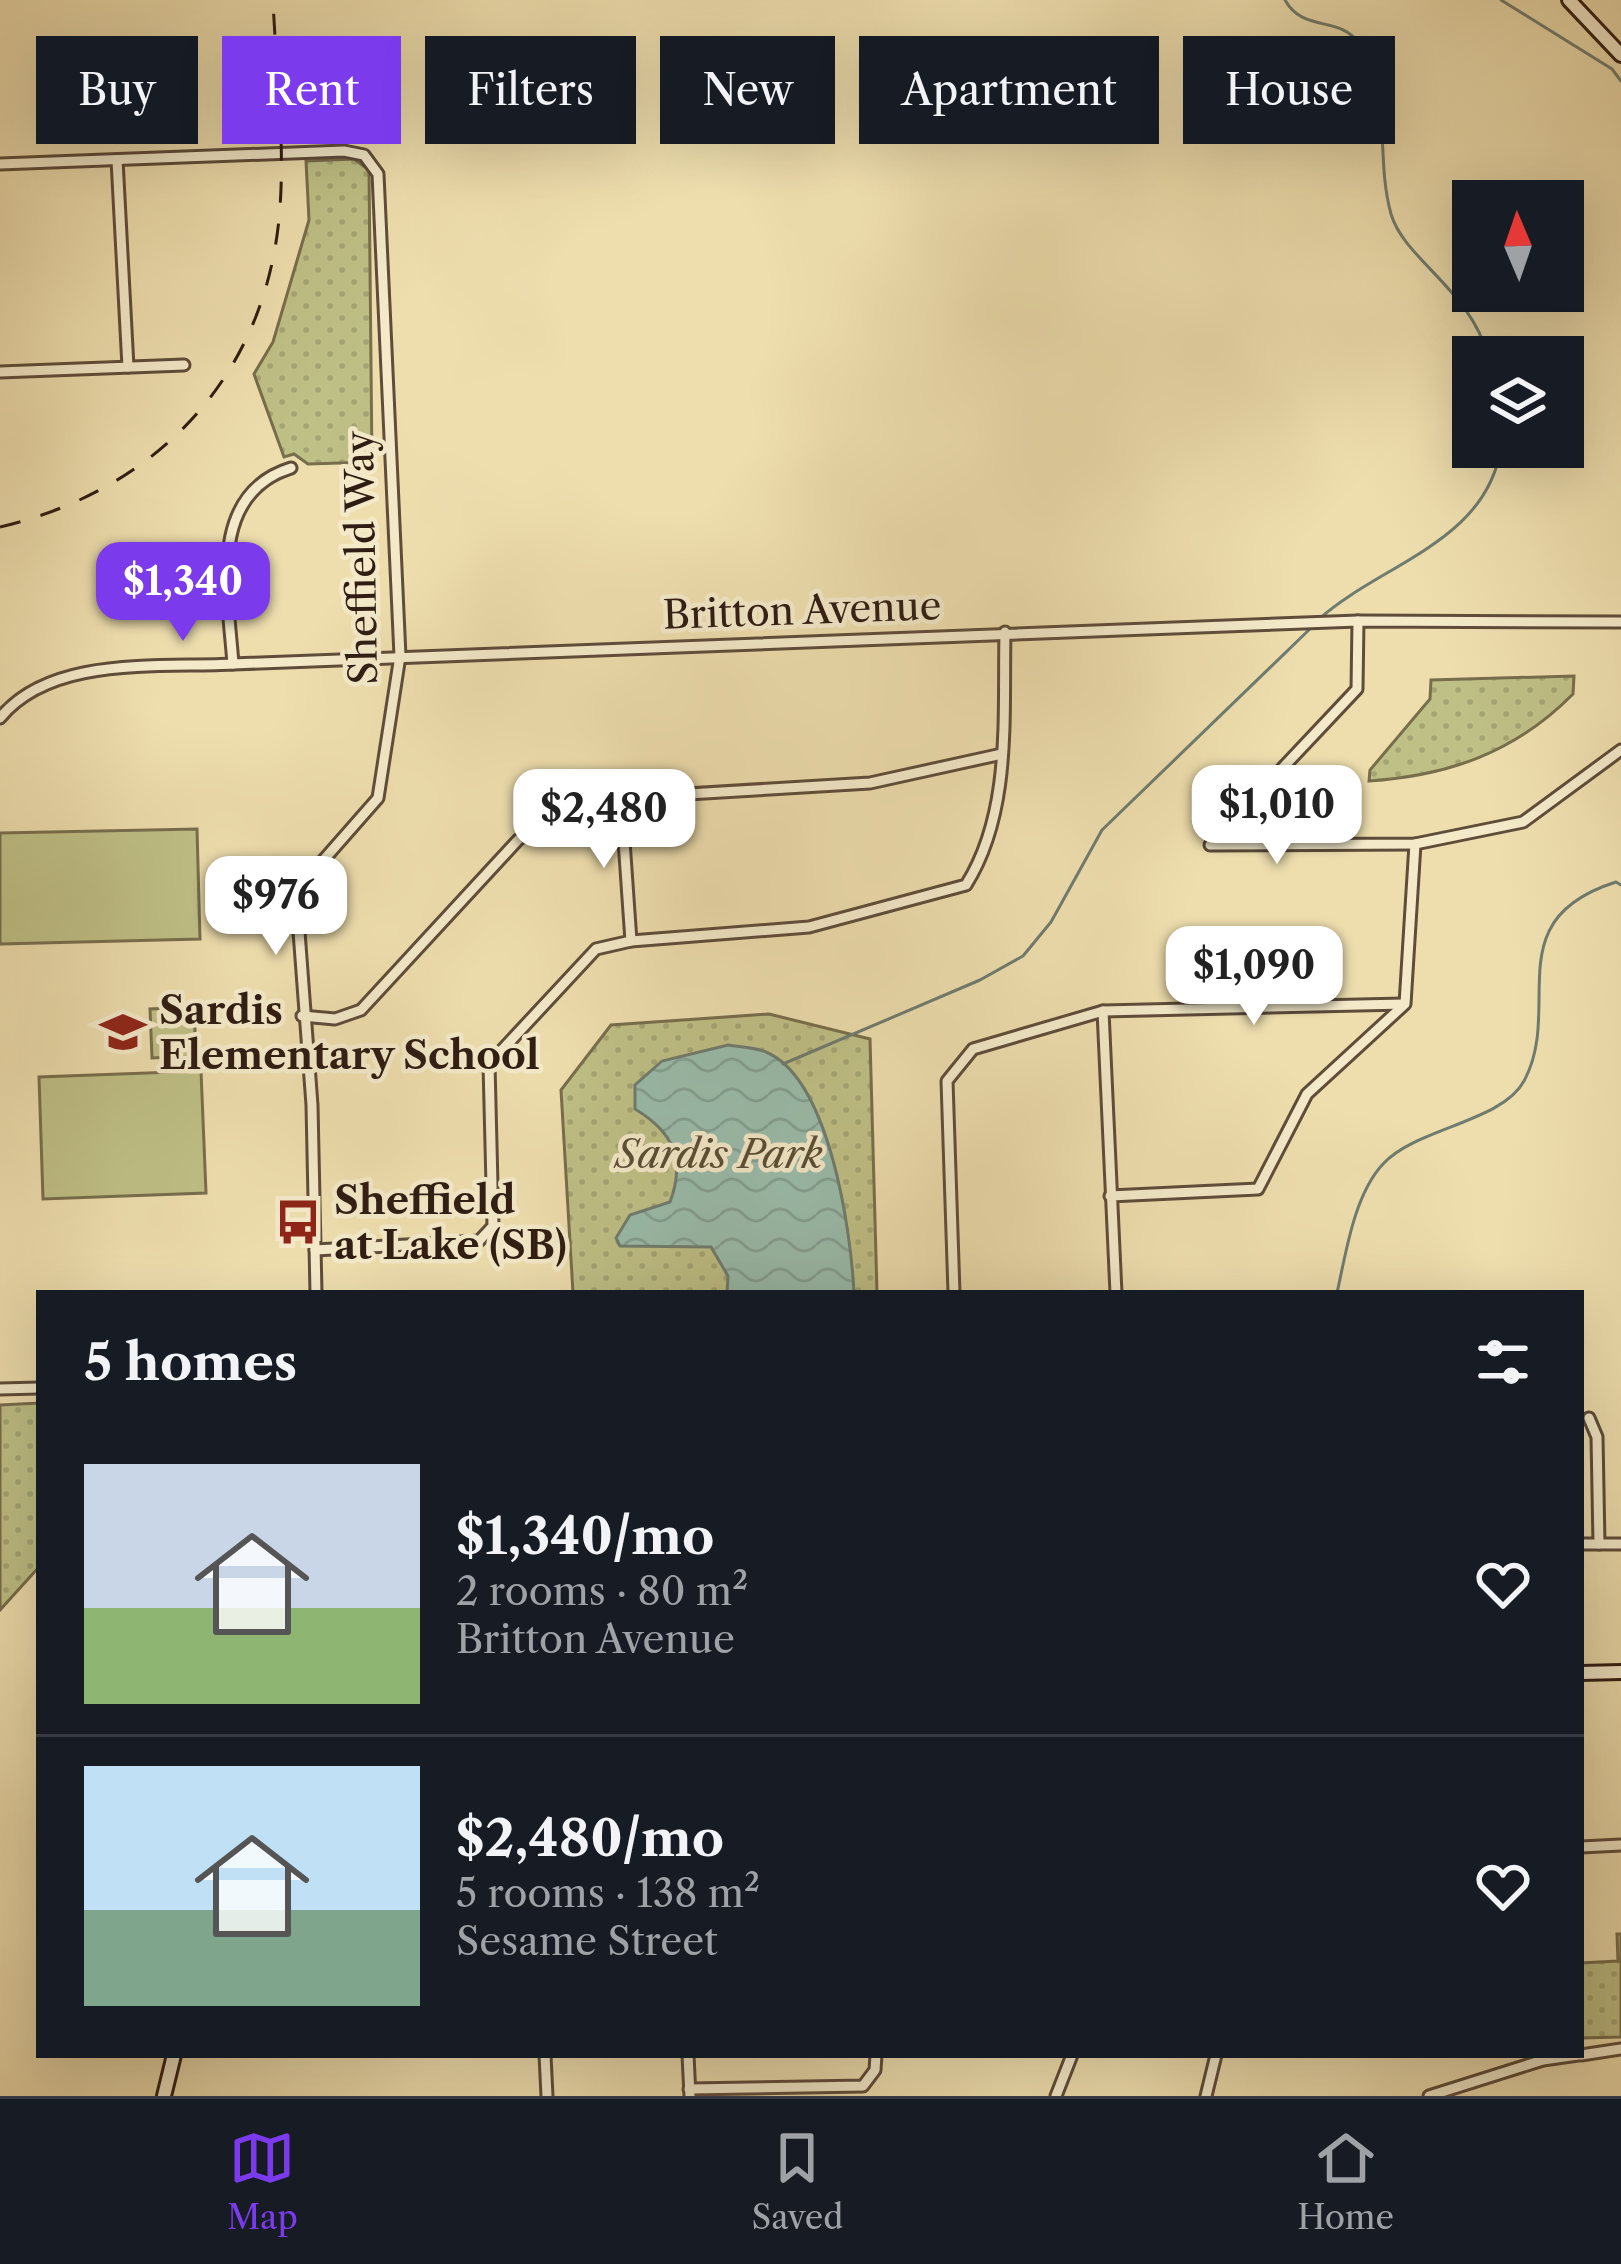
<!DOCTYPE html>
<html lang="en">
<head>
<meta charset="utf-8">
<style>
  body { margin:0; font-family:"Libre Caslon Text",serif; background:#242831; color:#f1f3f6; height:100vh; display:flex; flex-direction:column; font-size:45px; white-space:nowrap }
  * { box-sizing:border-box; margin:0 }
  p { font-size:39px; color:#9ea1a6 }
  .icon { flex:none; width:66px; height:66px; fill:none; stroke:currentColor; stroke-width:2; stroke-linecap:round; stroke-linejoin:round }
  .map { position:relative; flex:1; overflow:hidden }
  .details { position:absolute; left:36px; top:1290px; width:1548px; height:768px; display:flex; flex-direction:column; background:#171b24; border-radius:0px; box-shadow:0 12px 48px #0002 }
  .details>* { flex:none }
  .top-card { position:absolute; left:36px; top:36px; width:1551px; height:108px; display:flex; gap:24px }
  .needle { width:78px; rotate:358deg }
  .controls { position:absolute; left:1452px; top:180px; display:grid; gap:24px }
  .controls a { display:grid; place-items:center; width:132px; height:132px; border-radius:0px; background:#171b24; box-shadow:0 12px 48px #0002; font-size:60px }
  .price { position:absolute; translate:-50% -102px; padding:0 27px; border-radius:24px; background:#fff; color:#222; font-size:39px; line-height:78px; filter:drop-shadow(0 3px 6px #0008) }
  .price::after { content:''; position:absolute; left:50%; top:72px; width:36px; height:27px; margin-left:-18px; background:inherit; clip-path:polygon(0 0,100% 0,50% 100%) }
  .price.active { background:#7c3aed; color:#fff }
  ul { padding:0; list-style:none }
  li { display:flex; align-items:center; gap:36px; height:300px; padding:0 48px }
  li+li { border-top:3px solid #363941 }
  li span { display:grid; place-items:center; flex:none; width:336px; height:240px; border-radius:0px; color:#555 }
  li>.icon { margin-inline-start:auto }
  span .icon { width:144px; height:144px; fill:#fffc; stroke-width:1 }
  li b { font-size:51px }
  h2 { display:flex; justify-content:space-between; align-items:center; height:144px; padding:0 48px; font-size:51px }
  .pill { padding:0 42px; border-radius:0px; background:#171b24; box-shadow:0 12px 48px #0002; font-size:42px; line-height:108px }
  .pill.active { background:#7c3aed; color:#fff }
  .menu { display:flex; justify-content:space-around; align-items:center; height:168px; border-top:3px solid #363941; background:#171b24; font-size:33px; color:#9ea1a6 }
  .menu a { display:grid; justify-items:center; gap:6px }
  .menu .active { color:#7c3aed }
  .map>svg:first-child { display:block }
</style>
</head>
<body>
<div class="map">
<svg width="1621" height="2096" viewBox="0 0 1621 2096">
  <defs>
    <pattern id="park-dots" width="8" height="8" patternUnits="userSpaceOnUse" patternTransform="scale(3)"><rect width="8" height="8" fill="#bfc086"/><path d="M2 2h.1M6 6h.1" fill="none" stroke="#a4a573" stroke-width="1.8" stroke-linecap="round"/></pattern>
    <pattern id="water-waves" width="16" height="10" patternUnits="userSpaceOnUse" patternTransform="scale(3)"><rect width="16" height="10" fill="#99bcac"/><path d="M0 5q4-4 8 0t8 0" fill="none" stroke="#84a193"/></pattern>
  </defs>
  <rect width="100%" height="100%" fill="#eedeae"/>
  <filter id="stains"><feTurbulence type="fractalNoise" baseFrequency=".00167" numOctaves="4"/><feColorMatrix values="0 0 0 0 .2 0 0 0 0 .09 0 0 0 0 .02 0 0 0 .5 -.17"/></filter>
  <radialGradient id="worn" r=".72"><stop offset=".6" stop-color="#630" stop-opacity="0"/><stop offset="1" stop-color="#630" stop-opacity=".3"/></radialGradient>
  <g fill="url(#park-dots)" stroke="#776e4c" stroke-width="3">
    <polygon points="354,159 369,170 372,462 308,464 294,454 284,457 254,374 273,342 309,220 306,161"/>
    <path d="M1574 676 1573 694C1516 752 1448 776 1369 781L1370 770 1430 699 1431 680Z"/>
    <polygon points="769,1014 870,1039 877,1293 573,1293 561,1090 611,1025"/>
    <polygon points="39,1403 39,1567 0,1610 0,1405"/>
    <polygon points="1617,1934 1621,1934 1621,2037 1581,2038 1581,1963 1618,1961"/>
  </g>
  <g fill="#bfc086" stroke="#776e4c" stroke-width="3">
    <polygon points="197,829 200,939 0,944 0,833"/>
    <polygon points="194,1007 196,1056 152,1058 150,1009"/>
    <polygon points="201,1071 206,1193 43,1199 39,1077"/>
  </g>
  <path fill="url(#water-waves)" stroke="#6f7c6f" stroke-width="3" d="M728 1045C740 1047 755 1047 766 1052 830 1079 851 1232 854 1293H727L728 1276 711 1247 620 1246 616 1238 630 1215 670 1202C686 1159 673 1132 635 1109V1085L662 1061Z"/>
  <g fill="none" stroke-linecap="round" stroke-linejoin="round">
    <g stroke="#6f7c6f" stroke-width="3">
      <path d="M1285 0C1303 33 1341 15 1359 44 1393 100 1375 156 1391 214 1404 259 1472 291 1488 357"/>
      <polyline points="1501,0 1612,69 1621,81"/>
      <path d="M1319 619C1382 563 1487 542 1501 447"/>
      <polyline points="783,1064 980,980 1023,956 1051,922 1102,830 1313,626"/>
      <path d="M1337 1293C1346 1253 1354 1195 1383 1164 1416 1128 1502 1122 1524 1081 1564 1007 1496 920 1616 882L1621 885"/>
    </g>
    <g stroke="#5f4d3a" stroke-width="15">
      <g id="street">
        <polyline points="117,160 128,367"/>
        <polyline points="0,164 344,151 364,155 378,174 400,656 378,798 306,880 297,905 312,1105 316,1293"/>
        <polyline points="0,372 184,365"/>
        <polyline points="1358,621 1357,689 1210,845 1415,844 1523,822 1621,750"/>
        <path d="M233 664C228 594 207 494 291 468"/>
        <path d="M0 718C51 655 160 668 233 664L1358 621 1621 622"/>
        <polyline points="621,798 631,941"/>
        <polyline points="1103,1011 1404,1004"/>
        <polyline points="302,1016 335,1019 361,1010 518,840 555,810 621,798 870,783 1002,754"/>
        <polyline points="1110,1196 1258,1189 1307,1094 1405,1004 1415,844"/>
        <path d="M315 1250 479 1241 493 1226 489 1064 596 949 631 941 809 927 966 885C1012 812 1003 716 1005 632"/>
        <polyline points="954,1293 947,1081 973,1049 1103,1011 1116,1293"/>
        <polyline points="0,1389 39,1388"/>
        <polyline points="1589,1418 1597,1437 1599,1544"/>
        <polyline points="1581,1544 1621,1544"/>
        <polyline points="1581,1847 1621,1845"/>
        <polyline points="545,2055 547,2096"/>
        <polyline points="688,2055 690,2096"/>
        <polyline points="1581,2055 1621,2049"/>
        <polyline points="689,2089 863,2086 875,2070 876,2055"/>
        <polyline points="1056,2096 1072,2055"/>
        <polyline points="1206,2096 1216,2055"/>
        <polyline points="1429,2096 1543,2060 1578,2055"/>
      </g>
    </g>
    <g stroke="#2f1d13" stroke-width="18">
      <g id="secondary">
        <polyline points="1569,0 1621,55"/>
        <polyline points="1581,1673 1621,1672"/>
        <polyline points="164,2096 174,2055"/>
      </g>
    </g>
    <use href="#street" stroke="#f4eaca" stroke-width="9"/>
    <use href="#secondary" stroke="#f4eaca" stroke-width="12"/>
    <path stroke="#2f1d13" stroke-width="3" stroke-dasharray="21 21" stroke-linecap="butt" d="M0 527C154 491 263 380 279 219 286 147 276 72 273 0"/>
  </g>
  <defs>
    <g id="school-bare" transform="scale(3.6)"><path d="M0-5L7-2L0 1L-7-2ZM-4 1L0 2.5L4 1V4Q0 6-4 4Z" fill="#8f2418" stroke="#f4eaca" stroke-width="2.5" paint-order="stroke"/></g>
    <g id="bus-bare" transform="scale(3.6)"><path d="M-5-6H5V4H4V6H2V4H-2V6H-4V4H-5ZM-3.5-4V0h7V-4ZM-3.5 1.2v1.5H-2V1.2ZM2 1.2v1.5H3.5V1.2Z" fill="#8f2418" stroke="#f4eaca" stroke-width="2.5" paint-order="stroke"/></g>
  </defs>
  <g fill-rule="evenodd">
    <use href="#school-bare" x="123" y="1032"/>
    <use href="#bus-bare" x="298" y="1222"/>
  </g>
  <g text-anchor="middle" stroke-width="9" stroke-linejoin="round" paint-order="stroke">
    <g font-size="39" fill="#2f1d13" stroke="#f4eaca">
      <text transform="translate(361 558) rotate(-91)" y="14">Sheffield Way</text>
      <text transform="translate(802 610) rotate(-2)" y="14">Britton Avenue</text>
    </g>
    <g font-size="39" font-weight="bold" fill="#2f1d13" stroke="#f4eaca" text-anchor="start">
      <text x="159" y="1024">Sardis<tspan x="159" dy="45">Elementary School</tspan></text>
      <text x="334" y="1214">Sheffield<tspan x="334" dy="45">at Lake (SB)</tspan></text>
    </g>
    <g font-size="39" font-style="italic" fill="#5a4e36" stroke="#f4eaca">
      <text x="719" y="1168">Sardis Park</text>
    </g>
  </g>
  <rect width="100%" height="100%" filter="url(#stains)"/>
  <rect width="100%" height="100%" fill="url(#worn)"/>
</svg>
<div class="controls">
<a><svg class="needle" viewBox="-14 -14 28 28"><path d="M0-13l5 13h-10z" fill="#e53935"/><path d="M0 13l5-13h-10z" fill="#9ea1a6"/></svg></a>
<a><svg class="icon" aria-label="layers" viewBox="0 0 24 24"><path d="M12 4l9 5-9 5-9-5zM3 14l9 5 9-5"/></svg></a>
</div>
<b class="price active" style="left:183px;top:644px">$1,340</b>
<b class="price" style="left:1277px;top:867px">$1,010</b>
<b class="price" style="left:604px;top:871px">$2,480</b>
<b class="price" style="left:276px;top:958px">$976</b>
<b class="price" style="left:1254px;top:1028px">$1,090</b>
<div class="top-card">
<a class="pill">Buy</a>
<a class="pill active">Rent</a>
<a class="pill">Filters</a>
<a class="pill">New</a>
<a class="pill">Apartment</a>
<a class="pill">House</a>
</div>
<section class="details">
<h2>5 homes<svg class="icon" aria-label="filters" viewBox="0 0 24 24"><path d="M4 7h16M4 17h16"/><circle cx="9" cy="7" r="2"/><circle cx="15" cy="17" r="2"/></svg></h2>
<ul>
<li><span style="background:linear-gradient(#c9d6e8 60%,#8fb573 0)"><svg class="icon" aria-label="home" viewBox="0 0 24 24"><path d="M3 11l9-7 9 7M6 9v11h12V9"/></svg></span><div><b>$1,340/mo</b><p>2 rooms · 80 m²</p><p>Britton Avenue</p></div><svg class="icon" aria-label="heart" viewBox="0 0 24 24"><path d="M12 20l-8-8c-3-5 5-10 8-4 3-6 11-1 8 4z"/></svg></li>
<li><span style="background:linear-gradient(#bfe0f5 60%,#7fa58c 0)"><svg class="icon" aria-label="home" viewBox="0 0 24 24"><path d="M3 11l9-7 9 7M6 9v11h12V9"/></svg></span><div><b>$2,480/mo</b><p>5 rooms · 138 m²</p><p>Sesame Street</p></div><svg class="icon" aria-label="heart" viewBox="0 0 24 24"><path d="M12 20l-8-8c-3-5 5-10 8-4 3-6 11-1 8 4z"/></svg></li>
</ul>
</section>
</div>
<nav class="menu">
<a class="active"><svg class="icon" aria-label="map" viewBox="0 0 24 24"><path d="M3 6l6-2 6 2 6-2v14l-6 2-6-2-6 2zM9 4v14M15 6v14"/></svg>Map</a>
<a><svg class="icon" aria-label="saved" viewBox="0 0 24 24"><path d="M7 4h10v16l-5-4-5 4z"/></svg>Saved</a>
<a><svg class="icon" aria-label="home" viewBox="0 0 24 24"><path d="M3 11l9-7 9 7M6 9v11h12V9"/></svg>Home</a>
</nav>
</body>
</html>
